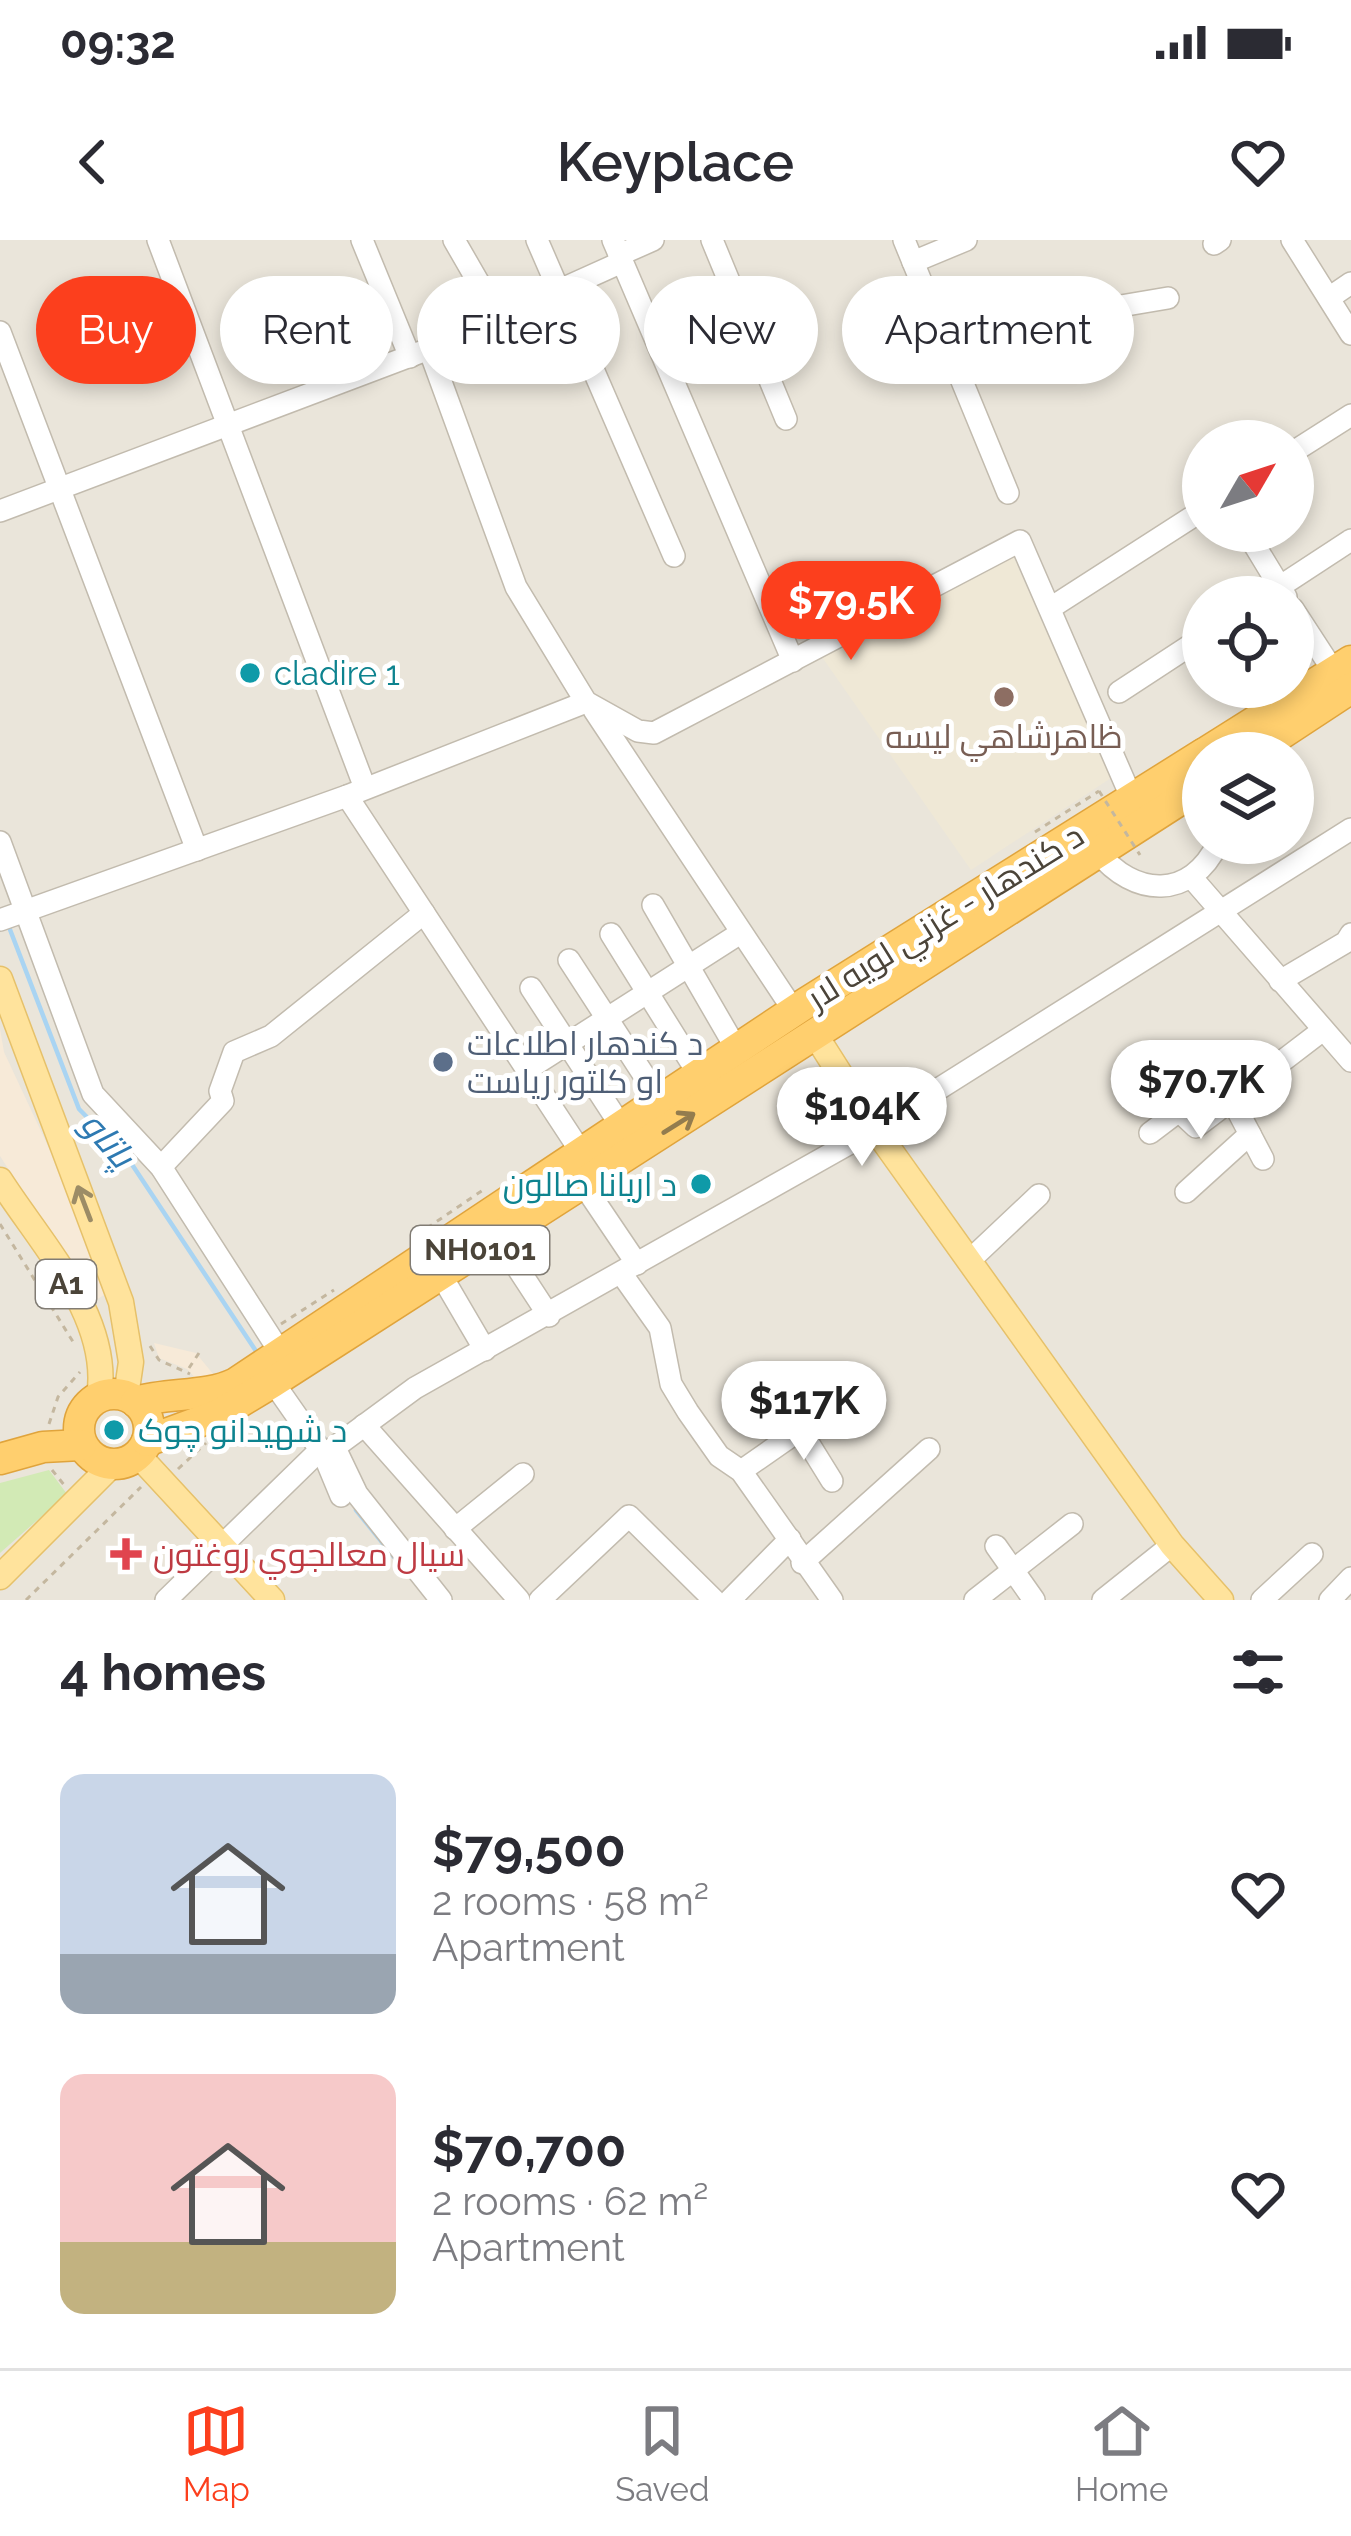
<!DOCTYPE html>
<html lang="en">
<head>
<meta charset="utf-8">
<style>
  body { margin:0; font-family:Raleway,Cairo,sans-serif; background:#f2f2f3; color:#2b2b33; height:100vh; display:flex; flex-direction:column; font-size:45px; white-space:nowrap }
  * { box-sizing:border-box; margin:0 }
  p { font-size:39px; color:#7c7c81 }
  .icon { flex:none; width:66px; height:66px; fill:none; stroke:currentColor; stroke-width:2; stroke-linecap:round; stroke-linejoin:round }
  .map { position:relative; height:1360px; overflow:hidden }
  .sheet { display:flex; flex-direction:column; background:#fff; flex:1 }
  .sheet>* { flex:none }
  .guide { position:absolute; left:36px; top:36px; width:1281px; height:108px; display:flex; gap:24px }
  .needle { width:78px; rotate:51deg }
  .fabs { position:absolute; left:1182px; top:180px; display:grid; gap:24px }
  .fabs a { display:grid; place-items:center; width:132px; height:132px; border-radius:50%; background:#fff; box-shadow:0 6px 18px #0003; font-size:60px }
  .price { position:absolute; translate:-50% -102px; padding:0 27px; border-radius:42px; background:#fff; color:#222; font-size:39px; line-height:78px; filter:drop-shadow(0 3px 6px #0008) }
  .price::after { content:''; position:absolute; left:50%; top:72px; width:36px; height:27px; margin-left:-18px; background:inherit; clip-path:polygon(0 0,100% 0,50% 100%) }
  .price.active { background:#fc3f1d; color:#fff }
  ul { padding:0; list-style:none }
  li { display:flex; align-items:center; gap:36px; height:300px; padding:0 60px }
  li span { display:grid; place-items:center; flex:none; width:336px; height:240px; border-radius:24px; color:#555 }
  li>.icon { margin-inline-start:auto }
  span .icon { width:144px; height:144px; fill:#fffc; stroke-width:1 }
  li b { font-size:51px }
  h2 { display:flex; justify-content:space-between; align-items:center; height:144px; padding:0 60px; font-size:51px }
  .pill { padding:0 42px; border-radius:54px; background:#fff; box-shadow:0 6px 18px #0003; font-size:42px; line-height:108px }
  .pill.active { background:#fc3f1d; color:#fff }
  .status { display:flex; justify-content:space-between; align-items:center; height:84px; padding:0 60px; background:#fff; direction:ltr }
  .status svg { height:33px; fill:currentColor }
  header { display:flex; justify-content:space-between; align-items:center; height:156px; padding:0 60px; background:#fff; font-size:54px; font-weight:600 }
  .tab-bar { display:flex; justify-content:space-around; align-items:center; height:168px; border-top:3px solid #e1e1e2; background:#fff; font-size:33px; color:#7c7c81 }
  .tab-bar a { display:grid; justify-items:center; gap:6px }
  .tab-bar .active { color:#fc3f1d }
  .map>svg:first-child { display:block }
</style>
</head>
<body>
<div class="status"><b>09:32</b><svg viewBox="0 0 49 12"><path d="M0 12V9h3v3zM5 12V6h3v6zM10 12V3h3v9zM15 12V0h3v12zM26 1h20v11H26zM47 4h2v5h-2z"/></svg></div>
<header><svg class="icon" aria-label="back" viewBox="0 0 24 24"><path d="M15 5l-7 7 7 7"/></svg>Keyplace<svg class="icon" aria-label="heart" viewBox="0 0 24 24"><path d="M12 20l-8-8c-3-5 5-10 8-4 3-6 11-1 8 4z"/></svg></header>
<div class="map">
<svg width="1351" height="1360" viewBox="0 0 1351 1360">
  <rect width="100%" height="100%" fill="#f6f3ec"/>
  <path fill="#eae5da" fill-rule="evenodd" d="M0 0H1351V1360H0ZM1203 201H1293V291H1203ZM1203 357H1293V447H1203ZM1203 513H1293V603H1203Z"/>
  <g fill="#f7ead8">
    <polygon points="0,789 4,812 75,964 104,1055 93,1062 0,916"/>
    <polygon points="154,1103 196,1113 218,1140 197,1140 187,1129 159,1118"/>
  </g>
  <polygon fill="#efe8d6" points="1013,316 1111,538 971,630 822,417"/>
  <polygon fill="#d2eab5" points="49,1230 67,1254 0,1313 0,1243"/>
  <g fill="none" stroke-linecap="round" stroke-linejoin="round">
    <g stroke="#a9d4f2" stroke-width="4.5">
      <polyline points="9,687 79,869 129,920 256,1111"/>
      <polyline points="308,1175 329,1205"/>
      <polyline points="356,1270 394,1317"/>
    </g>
    <g stroke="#c2bbae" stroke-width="24">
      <g id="minor">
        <polyline points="158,0 365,548"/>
        <polyline points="362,0 410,117"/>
        <polyline points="454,0 499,78"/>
        <polyline points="537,0 674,316"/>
        <polyline points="613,0 793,421"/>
        <polyline points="712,0 786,179"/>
        <polyline points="904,0 1008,253"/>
        <polyline points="1292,0 1351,94"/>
        <polyline points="1214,4 1220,0"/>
        <polyline points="619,15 653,0"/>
        <polyline points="913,22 966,0"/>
        <polyline points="1329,58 1351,43"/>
        <polyline points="0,92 197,610"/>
        <polyline points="429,109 516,347 586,462 638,491 654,493 1020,301 1132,559"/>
        <polyline points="958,132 1097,70 1168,58"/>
        <polyline points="1293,212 1351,175"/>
        <polyline points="0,271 429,109 622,22"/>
        <polyline points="1246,291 1286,357"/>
        <polyline points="1264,357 1351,300"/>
        <polyline points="1052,367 1203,270"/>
        <polyline points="1293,369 1334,432"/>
        <polyline points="1119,452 1203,397"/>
        <polyline points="594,470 794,771"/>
        <polyline points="347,556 581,912"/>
        <polyline points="0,602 93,854 161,927 280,1112"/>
        <path d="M1097 611C1134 658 1191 660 1218 603"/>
        <polyline points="1192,638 1351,821"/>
        <polyline points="653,665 737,810"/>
        <polyline points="0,680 347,556 586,462"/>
        <polyline points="611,694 699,835"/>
        <polyline points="569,720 660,860"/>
        <polyline points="1280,741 1346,702 1351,694"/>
        <polyline points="531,748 621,886"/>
        <polyline points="528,829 739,694"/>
        <polyline points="1193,830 1219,867"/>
        <polyline points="1231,858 1263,919"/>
        <polyline points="1150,893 1179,871 1196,887 1323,790"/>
        <polyline points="161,927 223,861 220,851 234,812 271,796 424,673"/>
        <polyline points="583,944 637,1024"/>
        <polyline points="1186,952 1250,894"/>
        <polyline points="498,998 549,1076"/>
        <polyline points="969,1021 1039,955"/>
        <polyline points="621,1033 660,1088 671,1144 688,1172 719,1216 741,1231 832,1360"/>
        <polyline points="441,1035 485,1110"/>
        <polyline points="273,1142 324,1215 341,1256"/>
        <polyline points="364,1185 519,1360"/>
        <polyline points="801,1191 832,1241"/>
        <polyline points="335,1208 357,1254 441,1360"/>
        <polyline points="324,1215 415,1148 875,889 1351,589"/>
        <polyline points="741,1231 833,1167"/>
        <polyline points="455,1289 523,1234"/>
        <polyline points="996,1306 1034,1360"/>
        <polyline points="802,1323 929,1209"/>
        <polyline points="166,1360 320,1210"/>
        <polyline points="540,1360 629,1276 714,1360"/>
        <polyline points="730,1360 790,1299"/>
        <polyline points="975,1360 1072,1284"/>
        <polyline points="1103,1360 1172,1305"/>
        <polyline points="1262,1360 1312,1314"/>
        <polyline points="1330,1360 1351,1338"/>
      </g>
    </g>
    <g stroke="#e6c16a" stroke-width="27">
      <g id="major">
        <polyline points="0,739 121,1062 131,1122 126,1156"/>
        <polyline points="816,796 875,889 1172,1305 1221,1360"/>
        <path d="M0 940C41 1004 112 1078 99 1157"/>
        <polyline points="138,1215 272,1360"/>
        <polyline points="0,1337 112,1225"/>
      </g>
    </g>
    <g stroke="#e0a43c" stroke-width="33">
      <g id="highway">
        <polyline points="1205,513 1351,421"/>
        <polyline points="1252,513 1351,448"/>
        <circle cx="114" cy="1189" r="35"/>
        <path d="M136 1162C170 1152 205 1158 236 1143L806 763 1203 514"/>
        <polyline points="147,1201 220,1174 273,1142 1203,545"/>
        <polyline points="0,1219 43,1207 81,1205"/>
      </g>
    </g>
    <g stroke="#c4b79f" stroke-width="3" stroke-dasharray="6 6" stroke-linecap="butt">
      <polyline points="1035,592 1099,551"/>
      <polyline points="0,984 75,1105"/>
      <polyline points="427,988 483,950"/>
      <polyline points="281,1084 334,1050"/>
      <polyline points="150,1106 159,1120 190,1134"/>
      <polyline points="189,1128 201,1110"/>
      <polyline points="49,1184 58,1157 80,1132"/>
      <polyline points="178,1229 206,1203"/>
      <polyline points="52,1230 65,1246"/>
      <polyline points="26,1360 141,1247"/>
    </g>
    <use href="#minor" stroke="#fff" stroke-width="21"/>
    <use href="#major" stroke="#ffe39c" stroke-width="24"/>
    <use href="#highway" stroke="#ffcf6e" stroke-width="30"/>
    <polyline stroke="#c4b79f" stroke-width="3" stroke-dasharray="6 6" stroke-linecap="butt" points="1099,551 1140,615"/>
  </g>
  <defs><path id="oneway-shaft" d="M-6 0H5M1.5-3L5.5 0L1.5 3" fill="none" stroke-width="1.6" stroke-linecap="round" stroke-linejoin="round" transform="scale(3)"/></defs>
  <use stroke="#937c4e" href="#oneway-shaft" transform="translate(679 883) rotate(-32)"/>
  <use stroke="#9c8c66" href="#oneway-shaft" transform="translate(84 963) rotate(-111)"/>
  <g fill="#0f9aa8" stroke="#fff" stroke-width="4.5">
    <circle cx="250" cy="433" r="12"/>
    <circle cx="701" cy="944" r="12"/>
    <circle cx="114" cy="1190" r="12"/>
  </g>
  <circle fill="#8d6e63" stroke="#fff" stroke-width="4.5" cx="1004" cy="457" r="12"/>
  <circle fill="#5c6f8a" stroke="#fff" stroke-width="4.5" cx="443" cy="822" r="12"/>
  <path fill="#e0444e" stroke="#fff" stroke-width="4.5" d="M120 1296h12v12h12v12h-12v12h-12v-12h-12v-12h12z"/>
  <g text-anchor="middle" stroke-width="10" stroke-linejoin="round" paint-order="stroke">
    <g fill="#fff" stroke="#817c74" stroke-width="3">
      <rect x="411" y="986" width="138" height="48" rx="9"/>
      <rect x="36" y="1020" width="60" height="48" rx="9"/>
    </g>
    <g font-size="30" font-weight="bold" fill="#4b4439">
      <text x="480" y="1020">NH0101</text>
      <text x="66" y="1054">A1</text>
    </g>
    <g font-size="33" fill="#0d838f" stroke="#fff" text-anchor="start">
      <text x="274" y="445">cladire 1</text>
      <text x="677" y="956" text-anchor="end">د اریانا صالون</text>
      <text x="138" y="1202">د شهيدانو چوک</text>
    </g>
    <g font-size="33" fill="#785e54" stroke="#fff">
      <text x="1004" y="508">ظاهرشاهي لیسه</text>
    </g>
    <g font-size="33" fill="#4b4439" stroke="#fff">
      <text transform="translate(945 676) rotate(-32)" y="12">د کندهار - غزني لويه لار</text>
    </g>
    <g font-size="33" fill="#4e5e75" stroke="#fff" text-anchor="start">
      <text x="467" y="815">د کندهار اطلاعات<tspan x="467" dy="38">او کلتور رياست</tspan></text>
    </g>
    <g font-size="33" fill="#be3a42" stroke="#fff" text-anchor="start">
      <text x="153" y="1326">سيال معالجوي روغتون</text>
    </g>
    <g font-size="36" font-style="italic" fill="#2e7ab2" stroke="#fff">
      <text transform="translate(108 899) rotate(49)" y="13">پاتاو</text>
    </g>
  </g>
</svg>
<div class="fabs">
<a><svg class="needle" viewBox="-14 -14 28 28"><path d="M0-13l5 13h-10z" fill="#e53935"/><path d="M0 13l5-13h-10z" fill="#7c7c81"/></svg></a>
<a><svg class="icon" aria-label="locate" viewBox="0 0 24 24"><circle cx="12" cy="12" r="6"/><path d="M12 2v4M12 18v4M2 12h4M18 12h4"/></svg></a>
<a><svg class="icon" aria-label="layers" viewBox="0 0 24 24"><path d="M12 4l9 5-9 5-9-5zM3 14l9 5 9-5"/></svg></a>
</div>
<b class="price active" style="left:851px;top:423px">$79.5K</b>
<b class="price" style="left:1201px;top:902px">$70.7K</b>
<b class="price" style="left:862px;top:929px">$104K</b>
<b class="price" style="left:804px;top:1223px">$117K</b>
<div class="guide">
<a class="pill active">Buy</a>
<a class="pill">Rent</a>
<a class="pill">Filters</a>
<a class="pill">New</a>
<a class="pill">Apartment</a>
</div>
</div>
<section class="sheet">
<h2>4 homes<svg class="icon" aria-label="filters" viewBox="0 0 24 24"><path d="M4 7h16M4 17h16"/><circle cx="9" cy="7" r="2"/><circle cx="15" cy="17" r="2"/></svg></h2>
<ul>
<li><span style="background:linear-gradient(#c9d6e8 75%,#9aa5b1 0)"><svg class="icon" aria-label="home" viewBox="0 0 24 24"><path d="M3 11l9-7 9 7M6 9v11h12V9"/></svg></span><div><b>$79,500</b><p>2 rooms · 58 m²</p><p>Apartment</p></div><svg class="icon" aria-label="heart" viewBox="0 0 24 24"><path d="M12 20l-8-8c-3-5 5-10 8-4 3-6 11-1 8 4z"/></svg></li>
<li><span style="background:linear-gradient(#f6c9c9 70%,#c2b280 0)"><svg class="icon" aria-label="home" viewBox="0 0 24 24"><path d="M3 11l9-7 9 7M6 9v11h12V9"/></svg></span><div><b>$70,700</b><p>2 rooms · 62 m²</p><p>Apartment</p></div><svg class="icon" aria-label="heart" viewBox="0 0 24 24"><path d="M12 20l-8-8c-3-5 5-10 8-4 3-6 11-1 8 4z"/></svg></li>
</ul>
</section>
<nav class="tab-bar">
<a class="active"><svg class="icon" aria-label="map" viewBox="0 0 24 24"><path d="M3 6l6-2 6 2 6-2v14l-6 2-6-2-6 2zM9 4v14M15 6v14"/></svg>Map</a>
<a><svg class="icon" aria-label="saved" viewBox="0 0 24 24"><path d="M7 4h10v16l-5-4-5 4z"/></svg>Saved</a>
<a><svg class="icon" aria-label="home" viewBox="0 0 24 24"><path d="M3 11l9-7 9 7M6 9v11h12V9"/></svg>Home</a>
</nav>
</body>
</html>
